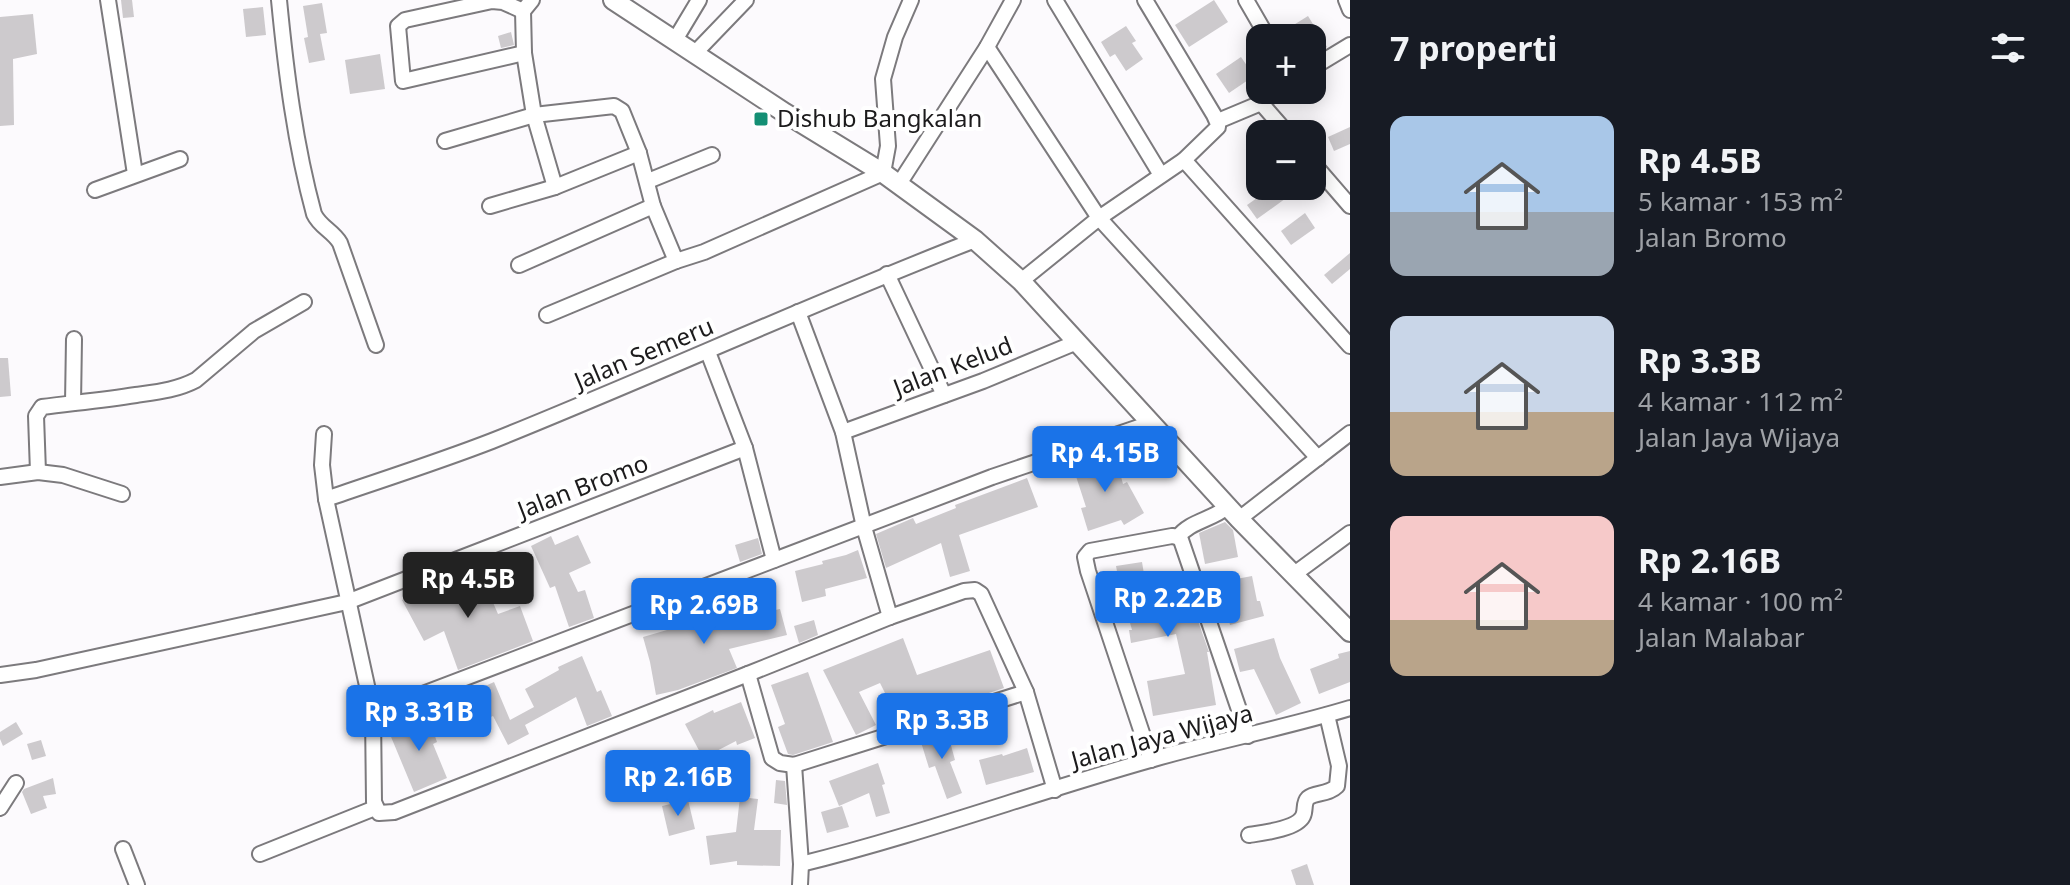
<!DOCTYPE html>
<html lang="id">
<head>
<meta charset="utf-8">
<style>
  body { margin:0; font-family:"Noto Sans",sans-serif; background:#20242c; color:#f1f3f6; height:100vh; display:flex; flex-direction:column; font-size:30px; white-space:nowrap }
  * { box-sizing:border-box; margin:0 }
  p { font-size:26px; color:#9ea1a6 }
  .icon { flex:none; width:44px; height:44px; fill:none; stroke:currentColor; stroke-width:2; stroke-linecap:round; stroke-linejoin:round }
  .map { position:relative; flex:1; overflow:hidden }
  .side { display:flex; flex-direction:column; background:#171b24; width:720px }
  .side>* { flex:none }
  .controls { position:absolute; left:1246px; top:24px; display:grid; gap:16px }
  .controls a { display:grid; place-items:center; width:80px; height:80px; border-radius:16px; background:#171b24; box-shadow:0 4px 20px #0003; font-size:40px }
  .price { position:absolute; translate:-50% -68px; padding:0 18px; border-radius:8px; background:#1a73e8; color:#fff; font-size:26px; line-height:52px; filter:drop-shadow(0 2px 4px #0008) }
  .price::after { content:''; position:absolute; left:50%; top:48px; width:24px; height:18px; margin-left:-12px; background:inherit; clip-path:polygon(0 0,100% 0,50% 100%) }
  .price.on { background:#222; color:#fff }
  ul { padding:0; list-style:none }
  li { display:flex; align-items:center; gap:24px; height:200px; padding:0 40px }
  li span { display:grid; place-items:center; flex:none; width:224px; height:160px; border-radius:16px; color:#555 }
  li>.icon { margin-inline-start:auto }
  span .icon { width:96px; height:96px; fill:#fffc; stroke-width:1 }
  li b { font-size:34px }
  h2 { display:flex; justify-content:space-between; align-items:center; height:96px; padding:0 40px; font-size:34px }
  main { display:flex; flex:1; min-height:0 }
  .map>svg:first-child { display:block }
</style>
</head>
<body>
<main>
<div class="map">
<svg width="1350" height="885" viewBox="0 0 1350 885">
  <rect width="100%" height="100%" fill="#fcfafd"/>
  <g fill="#cdcacd">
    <polygon points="121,0 132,0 134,17 123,18"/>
    <polygon points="1214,0 1228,22 1189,47 1175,25"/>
    <polygon points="322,3 327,33 320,34 325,60 309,63 304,38 308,37 303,6"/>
    <polygon points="263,7 266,35 246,37 243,9"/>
    <polygon points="33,14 37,54 13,59 14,125 0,126 0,17"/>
    <polygon points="1308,16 1327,47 1312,56 1312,38 1289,38 1284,31"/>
    <polygon points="1126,26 1136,41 1132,43 1143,59 1126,71 1115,54 1110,57 1101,42"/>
    <polygon points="511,32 514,45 501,48 498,36"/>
    <polygon points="380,54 385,89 350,94 345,60"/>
    <polygon points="1241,57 1254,76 1229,93 1216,74"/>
    <polygon points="1350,127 1350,144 1334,151 1328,137"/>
    <polygon points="1274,186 1282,186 1289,196 1257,219 1247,205"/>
    <polygon points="1305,213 1315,228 1291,245 1281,231"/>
    <polygon points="1350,253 1350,269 1332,284 1324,275"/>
    <polygon points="0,358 8,358 11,396 0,397"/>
    <polygon points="1084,456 1087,466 1116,458 1123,484 1127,482 1144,513 1124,525 1121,520 1088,531 1081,508 1086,507 1071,461"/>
    <polygon points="1027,478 1038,507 959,535 970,571 950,577 941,543 886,568 876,534 913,518 916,524 956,508 955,505"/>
    <polygon points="1225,522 1233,530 1238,557 1205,564 1199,533"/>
    <polygon points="578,535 591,563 569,573 578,592 585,590 594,618 569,627 555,586 550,588 531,546 551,536 555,545"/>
    <polygon points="758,538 762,554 740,562 735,545"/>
    <polygon points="858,550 867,578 825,589 826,596 802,602 795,571 823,564 822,561 846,555"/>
    <polygon points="1142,562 1145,580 1173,573 1182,610 1193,607 1209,652 1207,652 1216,705 1153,716 1147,681 1185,674 1176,634 1131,643 1129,630 1132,630 1126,608 1124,609 1116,566"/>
    <polygon points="479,570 498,614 520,606 533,641 458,670 444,631 424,641 402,600 427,587 430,591"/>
    <polygon points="1252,576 1257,601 1260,601 1264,616 1230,625 1226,609 1232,608 1226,581"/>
    <polygon points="711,604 718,628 740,621 739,618 780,609 787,635 729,649 737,668 678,690 656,695 650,662 643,637 674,628 672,620 693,613 692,609"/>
    <polygon points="814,620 818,635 799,643 794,626"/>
    <polygon points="903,638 917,675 990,650 1004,688 971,699 970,696 899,721 880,683 859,692 876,725 856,735 823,670"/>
    <polygon points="1274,638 1280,658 1301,703 1276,715 1254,669 1240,672 1234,649"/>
    <polygon points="1350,651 1350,682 1319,694 1310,669 1339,658 1338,654"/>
    <polygon points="582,656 597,692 601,690 612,716 587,726 576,697 525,725 529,734 508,745 493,716 479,722 466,695 494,682 510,720 534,707 525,689 559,670 558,667"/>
    <polygon points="808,672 833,742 793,755 788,754 778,727 785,724 771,685"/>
    <polygon points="741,702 755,738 737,745 736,741 703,758 685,724 713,710 714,713"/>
    <polygon points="427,713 437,742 433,744 447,778 414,792 389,732 411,723 409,719"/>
    <polygon points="16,722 23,734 3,746 0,739 0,732"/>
    <polygon points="947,731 955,760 950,762 962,793 947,799 935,766 929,768 920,739"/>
    <polygon points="41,740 46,756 32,760 27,744"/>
    <polygon points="1027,748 1034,772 986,785 979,760 1002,754 1003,756"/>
    <polygon points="878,763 885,784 882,785 890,813 876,817 869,793 839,806 829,781"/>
    <polygon points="53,778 56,794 43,796 47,808 31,814 22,792 24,789"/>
    <polygon points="776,780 785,781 787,805 774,803"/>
    <polygon points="740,797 758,799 754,830 781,830 780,866 737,865 737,861 710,865 706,836 736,832"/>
    <polygon points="688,800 695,829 669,836 662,806"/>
    <polygon points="842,806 849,827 827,833 821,812"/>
    <polygon points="1307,864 1314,885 1296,885 1291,870"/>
  </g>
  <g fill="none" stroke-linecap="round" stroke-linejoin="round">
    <g stroke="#7c7a7d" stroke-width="18">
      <g id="minor">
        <polyline points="108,0 135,174"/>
        <path d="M279 0C286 72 295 144 314 214 320 227 333 231 340 243L376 345"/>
        <polyline points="532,0 523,11 524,53 534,115 555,187 639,153 653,206 676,261 704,252 883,173 888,146 883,79 895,37 911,0"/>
        <polyline points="1055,0 1161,175"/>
        <polyline points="1246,0 1268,38"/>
        <polyline points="1346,0 1350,10"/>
        <polyline points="523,11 503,2 492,1 405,20 398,26 403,81 524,53"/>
        <polyline points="675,40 699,0"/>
        <polyline points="987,47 1099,218 1318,458"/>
        <polyline points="695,53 746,0"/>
        <polyline points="1312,68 1350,45"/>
        <polyline points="1261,103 1288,134"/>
        <polyline points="1218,121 1261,103 1279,90"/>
        <polyline points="445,141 534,115 614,106 622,111 639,153"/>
        <polyline points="1184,160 1350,346"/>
        <polyline points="1312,162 1350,206"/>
        <polyline points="648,181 712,155"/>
        <polyline points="899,184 987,47 1013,0"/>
        <polyline points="95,190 180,159"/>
        <polyline points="490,206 555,187"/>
        <polyline points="519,265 653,206"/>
        <polyline points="887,274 944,395"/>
        <polyline points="1021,281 1099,218 1184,160 1218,127 1218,124 1214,115 1145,0"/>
        <polyline points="798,312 843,432 864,527 890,617 964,591 975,590 981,594 1026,692 1055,790"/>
        <polyline points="547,315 676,261"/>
        <polyline points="708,352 745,448 774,560"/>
        <polyline points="73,403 74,339"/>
        <polyline points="843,432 983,381 1077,342"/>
        <polyline points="324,434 322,465 326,499 373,713 374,802 379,813 394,812 748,674 890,617"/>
        <path d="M38 472 36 416 42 407C73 403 104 400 136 395 157 392 177 390 196 380L254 331 304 302"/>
        <polyline points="0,477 38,472 63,475 122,494"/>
        <path d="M326 499C381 480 438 462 492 441 654 376 812 303 975 240"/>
        <polyline points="1239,519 1350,433"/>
        <polyline points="1178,537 1181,540 1248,736"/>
        <path d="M1178 537C1190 521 1212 520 1227 507"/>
        <polyline points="1293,575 1350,533"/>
        <polyline points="748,674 772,758 780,763 794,765 1026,692"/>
        <polyline points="0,675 36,670 347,602 745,448"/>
        <polyline points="373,713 992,477 1151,423"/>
        <polyline points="1151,760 1088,571 1085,557 1090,551 1172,536 1178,537"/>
        <polyline points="794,765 801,864 800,885"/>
        <polyline points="0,808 16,783"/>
        <path d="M1249 835C1262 833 1297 829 1303 816 1306 810 1303 803 1308 798 1315 792 1328 795 1337 786L1339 766 1327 715"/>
        <polyline points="123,849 137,885"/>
        <polyline points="260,854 375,808"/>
        <path d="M801 864C919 835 1033 793 1150 760 1216 741 1284 728 1350 708"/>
      </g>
    </g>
    <g stroke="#7c7a7d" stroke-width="22">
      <polyline id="major" points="613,0 785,113 883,173 975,240 1021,281 1239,519 1350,632"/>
    </g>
    <use href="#minor" stroke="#fff" stroke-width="14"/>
    <use href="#major" stroke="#fff" stroke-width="18"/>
  </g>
  <rect fill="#148f74" stroke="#fff" stroke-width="3" x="753" y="111" width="16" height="16" rx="4"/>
  <g text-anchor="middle" stroke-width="8" stroke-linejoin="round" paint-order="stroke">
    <g font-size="24" fill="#1c1b1c" stroke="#fff" text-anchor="start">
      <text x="777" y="127">Dishub Bangkalan</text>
    </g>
    <g font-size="24" fill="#1c1b1c" stroke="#fff">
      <text transform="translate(644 354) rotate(-23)" y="8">Jalan Semeru</text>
      <text transform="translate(953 367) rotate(-21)" y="8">Jalan Kelud</text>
      <text transform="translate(583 487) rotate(-21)" y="8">Jalan Bromo</text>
      <text transform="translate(1162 737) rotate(-15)" y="8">Jalan Jaya Wijaya</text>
    </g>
  </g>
</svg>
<div class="controls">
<a>+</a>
<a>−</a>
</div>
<b class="price" style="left:1105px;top:494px">Rp 4.15B</b>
<b class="price on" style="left:468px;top:620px">Rp 4.5B</b>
<b class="price" style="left:1168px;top:639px">Rp 2.22B</b>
<b class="price" style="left:704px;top:646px">Rp 2.69B</b>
<b class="price" style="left:419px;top:753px">Rp 3.31B</b>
<b class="price" style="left:942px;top:761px">Rp 3.3B</b>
<b class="price" style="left:678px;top:818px">Rp 2.16B</b>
</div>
<section class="side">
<h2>7 properti<svg class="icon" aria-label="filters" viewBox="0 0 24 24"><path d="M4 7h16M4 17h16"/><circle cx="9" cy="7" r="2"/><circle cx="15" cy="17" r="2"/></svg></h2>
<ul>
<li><span style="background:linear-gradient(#a9c7e8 60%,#9aa5b1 0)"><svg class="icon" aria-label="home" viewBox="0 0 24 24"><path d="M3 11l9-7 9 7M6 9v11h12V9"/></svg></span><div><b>Rp 4.5B</b><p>5 kamar · 153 m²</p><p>Jalan Bromo</p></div></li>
<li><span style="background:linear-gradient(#c9d6e8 60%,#b9a48a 0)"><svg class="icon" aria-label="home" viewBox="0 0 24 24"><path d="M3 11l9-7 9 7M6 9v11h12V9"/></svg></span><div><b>Rp 3.3B</b><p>4 kamar · 112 m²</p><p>Jalan Jaya Wijaya</p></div></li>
<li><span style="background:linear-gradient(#f6c9c9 65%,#b9a48a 0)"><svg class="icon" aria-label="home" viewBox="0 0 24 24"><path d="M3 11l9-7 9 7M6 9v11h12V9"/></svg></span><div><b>Rp 2.16B</b><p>4 kamar · 100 m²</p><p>Jalan Malabar</p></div></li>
</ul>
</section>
</main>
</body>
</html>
